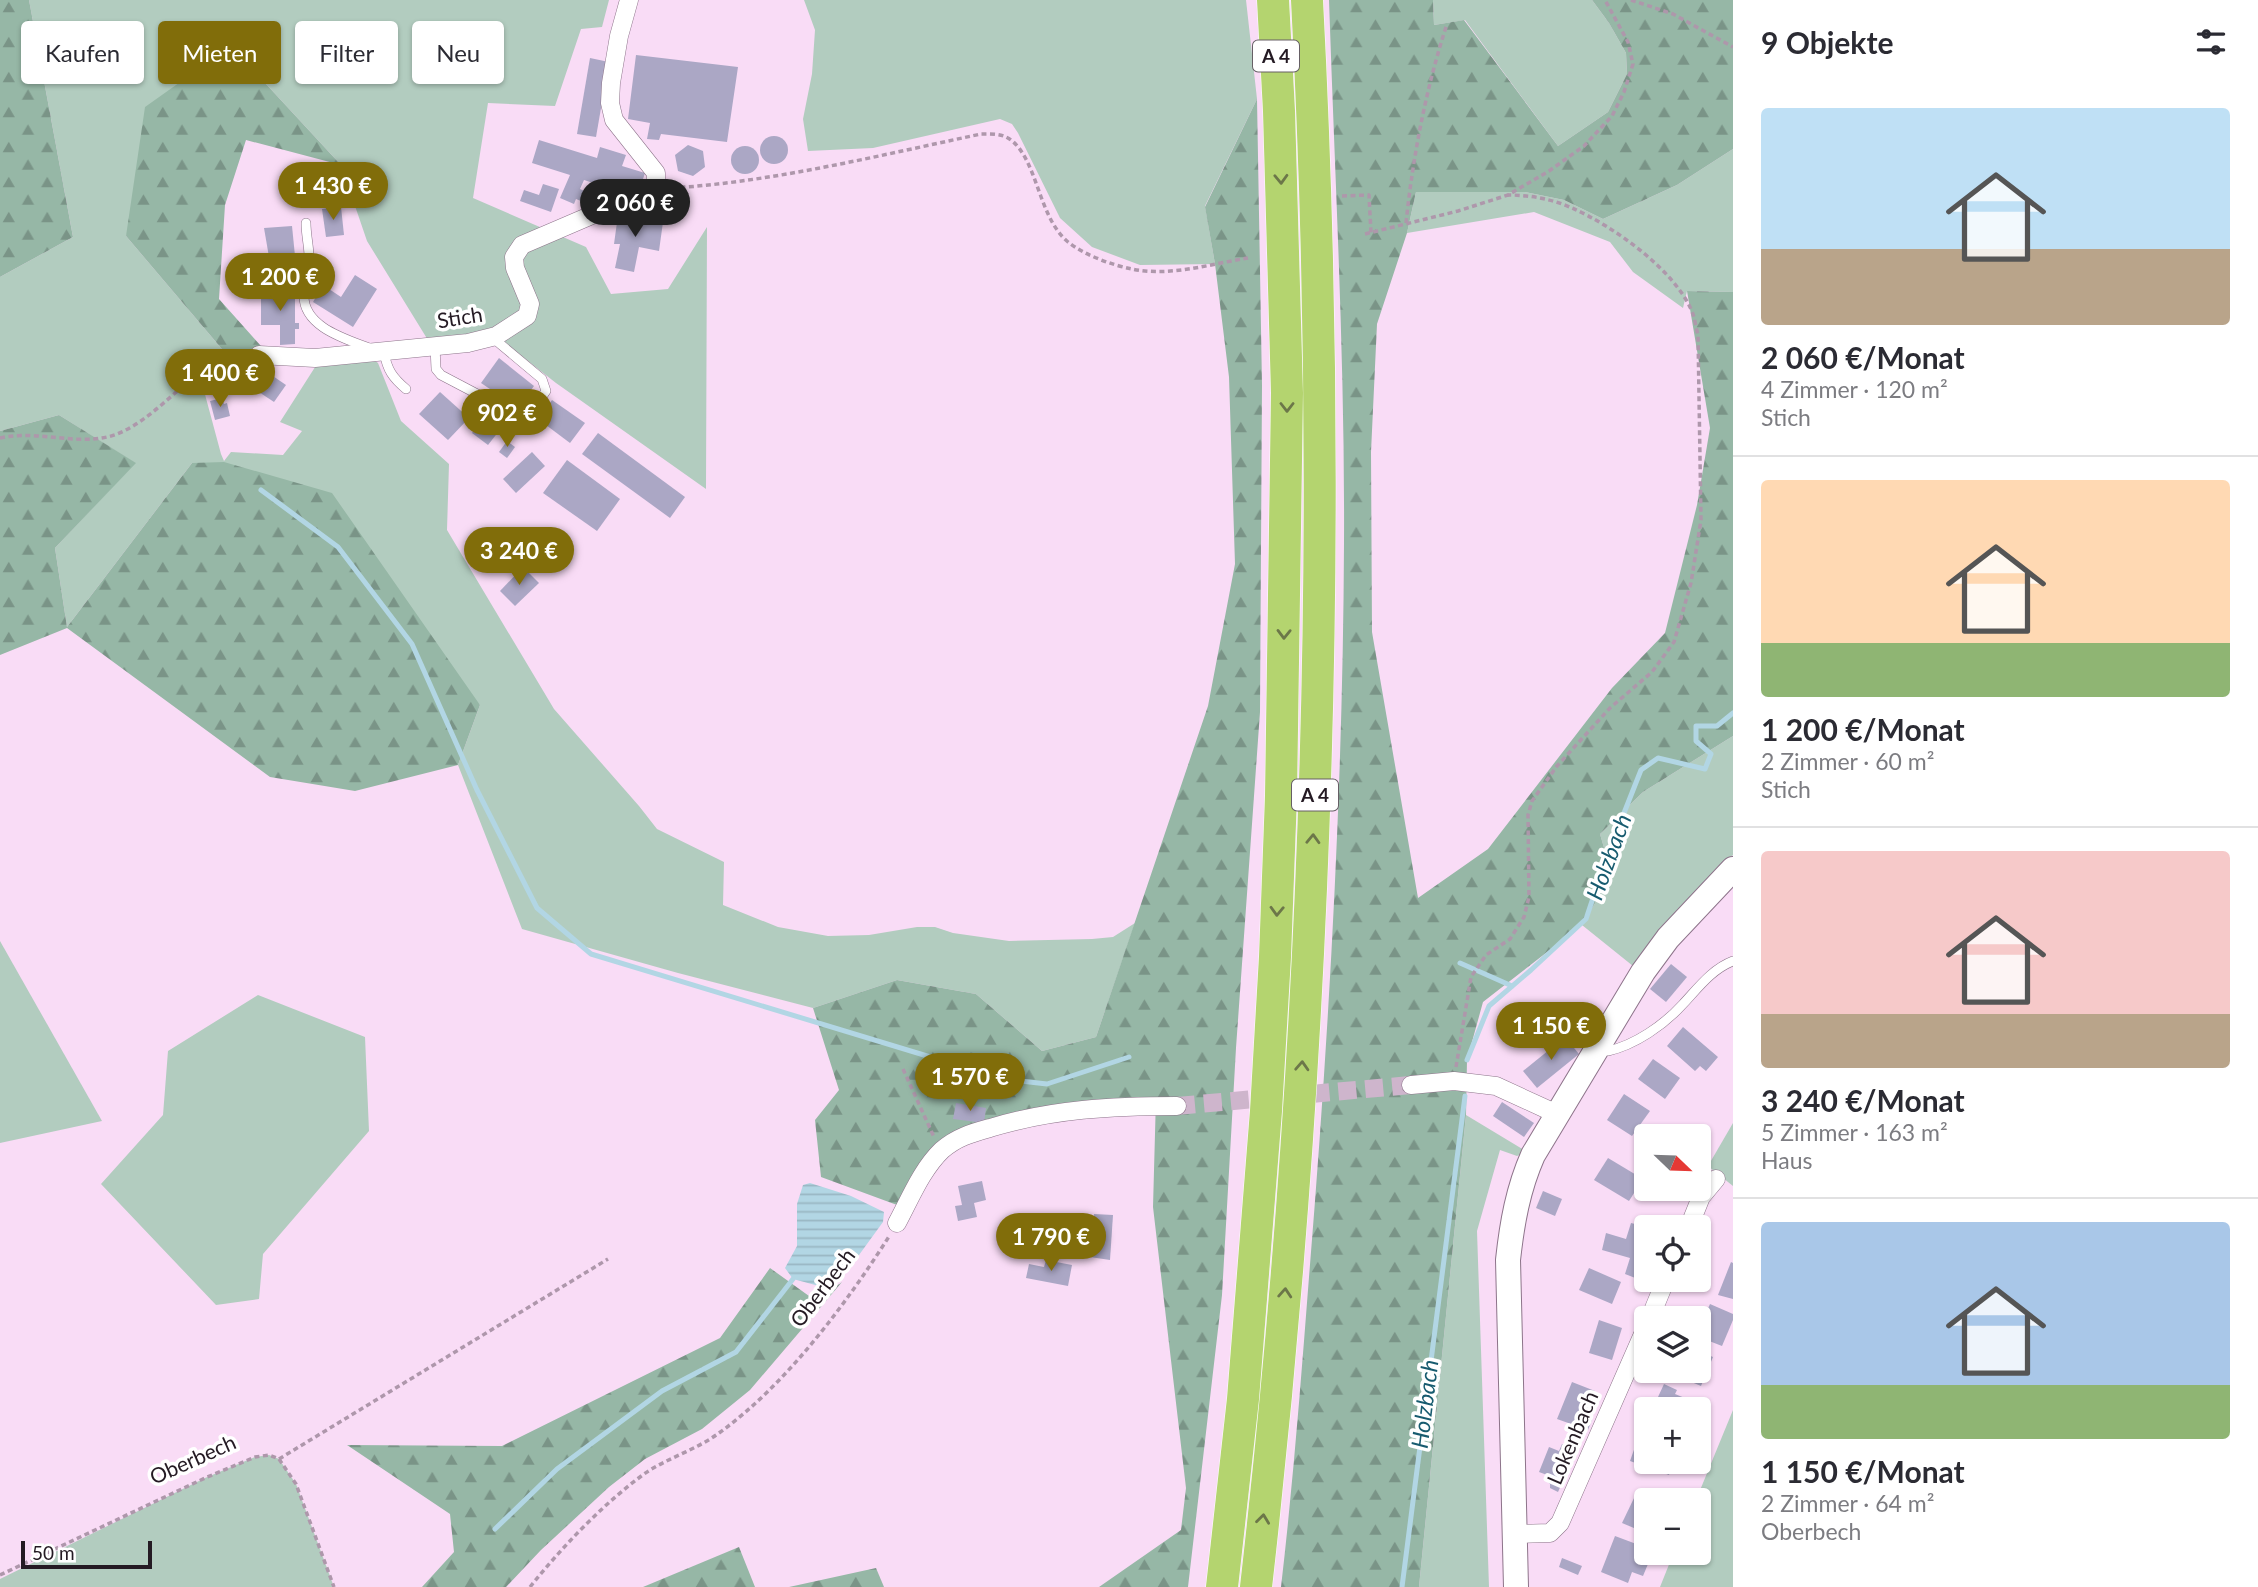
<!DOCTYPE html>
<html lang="de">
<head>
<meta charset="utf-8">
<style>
  body { margin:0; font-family:Lato,sans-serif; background:#f7f7f7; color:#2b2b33; height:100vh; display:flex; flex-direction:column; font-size:26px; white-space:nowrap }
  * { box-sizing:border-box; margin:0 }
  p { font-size:23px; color:#7c7c81 }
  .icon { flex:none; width:38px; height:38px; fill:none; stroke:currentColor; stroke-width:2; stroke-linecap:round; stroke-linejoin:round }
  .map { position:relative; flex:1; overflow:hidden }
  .sheet { display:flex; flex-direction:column; background:#fff; width:525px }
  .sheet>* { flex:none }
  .banner { position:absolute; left:21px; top:21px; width:665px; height:63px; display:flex; gap:14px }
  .needle { width:46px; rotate:113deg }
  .buttons { position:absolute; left:1634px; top:1124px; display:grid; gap:14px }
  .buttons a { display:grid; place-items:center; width:77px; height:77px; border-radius:7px; background:#fff; box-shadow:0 2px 5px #0004; font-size:35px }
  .scale { position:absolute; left:21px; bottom:18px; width:131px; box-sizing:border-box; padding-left:7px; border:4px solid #241a23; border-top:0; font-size:19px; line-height:24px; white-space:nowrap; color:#241a23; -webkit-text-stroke:5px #fff; paint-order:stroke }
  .price { position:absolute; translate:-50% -60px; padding:0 16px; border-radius:24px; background:#816d0a; color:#fff; font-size:23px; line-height:46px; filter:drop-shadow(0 2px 4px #0008) }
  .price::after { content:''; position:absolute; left:50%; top:42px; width:21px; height:16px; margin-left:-10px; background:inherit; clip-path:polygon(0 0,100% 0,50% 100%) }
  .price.on { background:#222; color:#fff }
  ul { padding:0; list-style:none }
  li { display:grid; align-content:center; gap:14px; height:371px; padding:0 28px }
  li+li { border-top:2px solid #e1e1e2 }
  li span { display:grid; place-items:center; height:217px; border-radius:7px; color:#555 }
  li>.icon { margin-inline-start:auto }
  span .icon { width:126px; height:126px; fill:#fffc; stroke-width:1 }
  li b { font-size:30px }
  h2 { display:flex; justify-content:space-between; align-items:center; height:84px; padding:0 28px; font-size:30px }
  .tag { padding:0 24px; border-radius:7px; background:#fff; box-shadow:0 2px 5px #0004; font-size:24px; line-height:63px }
  .tag.on { background:#816d0a; color:#fff }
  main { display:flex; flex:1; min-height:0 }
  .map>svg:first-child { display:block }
</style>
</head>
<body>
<main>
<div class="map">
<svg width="1733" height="1587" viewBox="0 0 1733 1587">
  <defs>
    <pattern id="forest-firs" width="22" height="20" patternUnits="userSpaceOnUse" patternTransform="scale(1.75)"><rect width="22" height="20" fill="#96b7a6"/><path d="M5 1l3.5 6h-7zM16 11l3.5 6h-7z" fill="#7a9487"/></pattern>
    <pattern id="water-rules" width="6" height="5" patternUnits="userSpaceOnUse" patternTransform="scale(1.75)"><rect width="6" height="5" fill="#b2d6e4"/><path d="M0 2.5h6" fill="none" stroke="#99b7c3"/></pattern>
  </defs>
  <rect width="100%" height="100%" fill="#f9dcf6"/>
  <g fill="#b2ccbf">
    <polygon points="29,0 609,0 602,27 581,29 555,106 488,103 473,198 586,247 611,294 668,289 707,227 706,489 556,383 496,336 431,345 367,241 341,165 231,46 126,236 227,355 207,366 203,387 221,454 224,461 231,452 283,455 302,431 280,422 317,364 370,357 378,363 401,421 449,464 447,530 554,709 639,806 657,829 724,862 723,905 778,927 828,936 869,935 917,927 935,927 953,933 1009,941 1092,939 1113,937 1135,923 1096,1037 1042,1051 976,994 897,980 813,1008 678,973 522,929 458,765 480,705 192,463 67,627 55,548 135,463 59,415 0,431 0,277 73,237"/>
    <polygon points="804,0 1246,0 1257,99 1205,206 1215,264 1140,265 1092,247 1060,218 1018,133 1012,124 1000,119 873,148 808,151 803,119 812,74 815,30"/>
    <polygon points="1433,0 1592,0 1609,23 1626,53 1627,74 1608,112 1558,146 1465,20 1434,25"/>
    <polygon points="1733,149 1733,292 1687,291 1683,308 1633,272 1610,242 1534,212 1407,233 1416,192 1525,192 1564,200 1603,219 1677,185"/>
    <polygon points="1733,736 1733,855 1689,898 1633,966 1582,925 1612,875 1600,834 1643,792"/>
    <polygon points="0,941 102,1121 0,1143"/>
    <polygon points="258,995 365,1037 369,1131 263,1254 259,1299 216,1305 101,1184 163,1115 168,1051"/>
    <polygon points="1466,1115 1524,1150 1522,1154 1517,1156 1500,1150 1477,1231 1489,1587 1419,1587"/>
    <polygon points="1733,1123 1733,1186 1708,1166"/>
    <polygon points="1733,1410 1733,1587 1660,1587 1674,1552 1699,1552 1699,1500 1696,1500"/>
    <polygon points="269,1455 279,1459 296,1484 334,1587 0,1587 0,1579 205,1478 255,1457"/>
  </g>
  <g fill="url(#forest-firs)">
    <polygon points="0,0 29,0 73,237 0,277"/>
    <path d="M1329 0H1433L1434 25 1464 20 1558 146 1608 112 1627 74 1626 53 1609 23 1592 0H1733V149L1677 185 1603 219 1564 200 1525 192H1416L1407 233 1377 324 1371 452 1372 632 1418 898 1488 849 1612 688 1665 633 1697 505 1710 428 1687 291 1733 292V736L1643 792 1600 834 1612 875 1582 925 1483 1002 1467 1060 1466 1115 1419 1587H1281C1293 1484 1301 1380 1309 1277 1329 1033 1343 788 1344 543 1345 362 1335 181 1329 0Z"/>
    <polygon points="231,46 341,165 246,140 225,205 219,299 269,355 227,355 126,236 145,107"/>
    <polygon points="1257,99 1262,385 1260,712 1236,1048 1222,1295 1188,1587 1099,1587 1181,1530 1186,1488 1153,1207 1156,1097 1065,1105 954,1133 897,1205 821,1177 815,1120 839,1090 813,1008 897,980 976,994 1042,1051 1096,1037 1208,706 1235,564 1229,377 1215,264 1205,207"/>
    <polygon points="59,415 136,463 55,548 67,627 192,463 224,462 332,493 480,705 458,765 355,791 270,777 67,628 0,655 0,431"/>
    <polygon points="770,1268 816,1301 842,1282 750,1390 702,1429 645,1459 609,1487 541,1550 506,1587 422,1587 454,1552 450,1514 347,1445 502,1446 720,1338"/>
    <polygon points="739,1547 755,1587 643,1587"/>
    <polygon points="876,1568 884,1587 789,1587"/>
  </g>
  <polygon fill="url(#water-rules)" points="810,1183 851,1196 884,1212 883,1222 851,1266 819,1286 793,1279 785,1268 797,1246 797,1204 803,1185"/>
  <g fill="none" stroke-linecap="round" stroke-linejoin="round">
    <g stroke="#b2d6e4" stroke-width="5">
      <polyline points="261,490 338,547 412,644 477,790 537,908 591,954 1003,1079 1047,1084 1129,1057"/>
      <polyline points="1460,963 1512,986"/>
      <polyline points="1467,1060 1489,1006 1531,970 1586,919 1607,856 1641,770 1658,758 1705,769 1711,754 1696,741 1696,726 1717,726 1733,713"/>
      <polyline points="495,1529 557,1469 662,1391 736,1352 793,1279"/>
      <polyline points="1402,1587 1465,1096"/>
    </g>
  </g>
  <g fill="#aba7c5">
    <polygon points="636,55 738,67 727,142 661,134 659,140 647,139 650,123 628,119"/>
    <polygon points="590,58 609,62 596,137 577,134"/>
    <circle cx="774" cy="150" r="14"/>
    <polygon points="539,140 597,158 600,147 626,155 622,166 645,173 637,197 584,180 580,189 595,196 591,205 576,199 574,204 560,198 570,175 532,163"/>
    <polygon points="688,145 703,151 705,167 693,176 678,171 675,155"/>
    <circle cx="745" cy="160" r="14"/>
    <polygon points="315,174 337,178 336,186 314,182"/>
    <polygon points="543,184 559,189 551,212 520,201 524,190 539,195"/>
    <rect x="333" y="190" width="7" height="15"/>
    <polygon points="341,207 344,235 326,237 322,209"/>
    <polygon points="618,215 663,222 659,251 639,247 634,272 615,268 620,244 614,244"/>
    <polygon points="292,226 295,256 269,257 264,228"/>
    <polygon points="355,275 377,289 353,327 313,302 323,285 341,297"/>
    <polygon points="261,289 295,289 295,323 299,323 299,329 295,329 295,344 280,345 280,325 261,325"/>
    <polygon points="499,358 534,386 518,408 481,383"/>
    <polygon points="264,370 286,385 274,402 253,388"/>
    <polygon points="440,392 469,418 448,440 419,414"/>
    <polygon points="222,398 224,404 227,403 230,416 215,420 210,401"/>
    <polygon points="552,400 585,423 570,443 538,419"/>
    <polygon points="483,418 499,431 488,445 472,433"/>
    <polygon points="598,433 685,497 670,518 582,454"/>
    <polygon points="507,441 515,447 507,458 499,452"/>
    <polygon points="532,452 545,466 516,493 503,479"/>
    <polygon points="567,460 620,499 597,531 543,493"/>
    <polygon points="523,567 539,583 515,606 500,591"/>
    <polygon points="1671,964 1687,977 1666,1002 1650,989"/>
    <polygon points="1683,1027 1718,1057 1706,1071 1700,1066 1695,1071 1667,1046"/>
    <polygon points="1565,1037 1579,1054 1537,1088 1523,1071"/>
    <polygon points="1653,1059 1680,1078 1665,1099 1638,1079"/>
    <polygon points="1624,1094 1650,1111 1632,1136 1607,1120"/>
    <polygon points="1502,1102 1534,1123 1524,1137 1493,1116"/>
    <polygon points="956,1103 986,1108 984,1123 953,1119"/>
    <polygon points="1608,1158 1643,1179 1629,1201 1594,1180"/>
    <polygon points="982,1181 986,1200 974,1203 977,1217 958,1221 955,1206 962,1205 958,1186"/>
    <polygon points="1543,1191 1562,1199 1555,1216 1536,1208"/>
    <polygon points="1094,1214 1113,1215 1110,1260 1090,1257"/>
    <polygon points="1631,1223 1647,1227 1647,1279 1657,1279 1653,1289 1641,1284 1643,1281 1625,1274 1630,1258 1602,1250 1606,1233 1626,1239"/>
    <polygon points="1046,1260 1072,1265 1068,1286 1026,1278 1029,1264 1044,1267"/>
    <polygon points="1731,1262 1733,1263 1733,1299 1718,1295"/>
    <polygon points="1589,1268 1621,1282 1612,1304 1579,1290"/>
    <polygon points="1710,1304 1733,1314 1733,1320 1722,1346 1699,1337 1699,1328"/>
    <polygon points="1599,1320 1622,1328 1612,1360 1589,1353"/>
    <polygon points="1699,1351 1713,1357 1701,1386 1677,1376 1680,1370 1699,1370"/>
    <polygon points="1572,1382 1595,1391 1585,1417 1592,1420 1588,1430 1557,1419"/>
    <polygon points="1664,1384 1677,1390 1675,1394 1702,1405 1700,1409 1667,1409 1669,1402 1658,1397"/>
    <polygon points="1562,1444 1577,1450 1558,1492 1550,1488 1550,1484 1545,1479 1547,1475 1539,1472 1549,1447 1559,1451"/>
    <polygon points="1636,1444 1647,1448 1647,1461 1674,1461 1669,1475 1630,1461"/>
    <polygon points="1659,1489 1671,1495 1669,1500 1654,1500"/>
    <polygon points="1635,1496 1647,1501 1647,1515 1641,1531 1622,1523"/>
    <polygon points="1615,1536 1647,1548 1647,1552 1653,1552 1643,1576 1632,1572 1628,1583 1601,1572"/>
    <polygon points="1562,1558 1582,1566 1578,1575 1559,1567"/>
  </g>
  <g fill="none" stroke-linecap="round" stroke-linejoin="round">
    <polyline stroke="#ceb5cc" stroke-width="18" stroke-dasharray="18 9" stroke-linecap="butt" points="1177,1106 1411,1085"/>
    <g stroke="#8d748a" stroke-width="10">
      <g id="lane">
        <path d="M306 223C306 235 309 246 309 257 310 270 305 283 304 295 303 327 346 339 369 348"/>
        <polyline points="435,346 436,369 441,375 519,416 530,414 546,391 542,379 493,338"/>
        <path d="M384 352C387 370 393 378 406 389"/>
        <path d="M1601 1047 1608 1051C1635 1045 1664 1025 1683 1004 1698 988 1712 969 1733 961"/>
      </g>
    </g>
    <g stroke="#8d748a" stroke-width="19">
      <g id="street">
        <polyline points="259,355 315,358 468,343 496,336 527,316 530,304 515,268 514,257 522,245 592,215 647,200 656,190 656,173 614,120 610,103 611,83 619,36 629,0"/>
        <polyline points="1411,1085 1454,1081 1496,1086 1557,1114"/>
        <path d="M897 1223C910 1199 922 1169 942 1150 957 1137 972 1133 990 1128 1052 1109 1113 1106 1177 1106"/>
        <polyline points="1689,1227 1701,1197 1716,1179"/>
        <polyline points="1650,1318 1666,1279"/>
        <polyline points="1515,1534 1550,1533 1560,1523 1647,1325"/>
      </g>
    </g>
    <g stroke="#8d748a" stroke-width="26">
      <path id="secondary" d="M1516 1587 1508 1260C1512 1223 1518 1189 1533 1155L1643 972 1668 938 1733 869"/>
    </g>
    <g stroke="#fff" stroke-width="33">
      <g id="highway">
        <polyline points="1222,1587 1243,1399 1266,1111 1275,957 1281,796 1287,393 1279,111 1273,0"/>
        <path d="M1256 1587C1316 1061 1335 529 1307 0"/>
      </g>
    </g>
    <g stroke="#ae97ab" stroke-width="3.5" stroke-dasharray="5 3.5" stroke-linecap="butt">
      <polyline points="1631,0 1673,14 1733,47"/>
      <path d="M672 188C773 182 881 155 981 134 991 134 1002 133 1011 140 1038 161 1038 217 1068 242 1084 255 1112 265 1132 269 1170 277 1210 264 1248 258"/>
      <polyline points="1342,196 1369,195 1371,233"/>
      <path d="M1406 223C1413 156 1426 88 1447 24"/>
      <polyline points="1365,234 1458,211 1508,195 1549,171 1584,146 1612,116 1624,92 1633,64 1628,42 1605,0"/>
      <path d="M0 438C40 429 81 448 117 434 147 422 171 395 195 376 204 369 215 358 226 355 231 354 238 355 243 355"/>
      <path d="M1456 1067 1471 977 1486 955 1510 939 1524 917 1529 897 1528 815 1532 801 1557 766 1610 708 1652 672 1674 642 1691 583 1701 520 1698 335C1696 328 1695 320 1693 314 1677 271 1613 226 1572 208 1552 199 1530 195 1508 195"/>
      <polyline points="903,1069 934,1137"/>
      <polyline points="279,1459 608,1259"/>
      <polyline points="0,1575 205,1478 255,1457 269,1455 279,1459 296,1484 334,1587"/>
      <path d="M530 1587C563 1546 602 1505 644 1474 667 1458 696 1450 719 1433 786 1385 846 1304 890 1235"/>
    </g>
    <use href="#lane" stroke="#fff" stroke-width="9"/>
    <use href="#street" stroke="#fff" stroke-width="18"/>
    <use href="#secondary" stroke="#fff" stroke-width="24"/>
    <use href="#highway" stroke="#b4d46f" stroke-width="32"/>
  </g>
  <defs><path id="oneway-chevron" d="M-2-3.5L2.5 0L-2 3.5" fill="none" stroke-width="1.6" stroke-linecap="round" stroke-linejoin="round" transform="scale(1.75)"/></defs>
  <g stroke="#6c7749">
    <use href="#oneway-chevron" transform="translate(1281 179) rotate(88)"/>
    <use href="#oneway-chevron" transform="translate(1287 407) rotate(90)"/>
    <use href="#oneway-chevron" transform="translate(1284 634) rotate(91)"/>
    <use href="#oneway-chevron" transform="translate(1313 839) rotate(-88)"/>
    <use href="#oneway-chevron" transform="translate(1277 911) rotate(92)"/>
    <use href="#oneway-chevron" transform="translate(1302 1066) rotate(-87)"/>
    <use href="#oneway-chevron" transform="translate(1285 1293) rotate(-86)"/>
    <use href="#oneway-chevron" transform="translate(1263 1519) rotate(-83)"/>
  </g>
  <g text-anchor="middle" stroke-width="7" stroke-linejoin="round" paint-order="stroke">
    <g fill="#fff" stroke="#665f65" stroke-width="2">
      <rect x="1253" y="40.5" width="46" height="31" rx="5"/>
      <rect x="1292" y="779.5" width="46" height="31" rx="5"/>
    </g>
    <g font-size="19" font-weight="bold" fill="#241a23">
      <text x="1276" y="63">A 4</text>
      <text x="1315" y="802">A 4</text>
    </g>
    <g font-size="21" fill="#241a23" stroke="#fff">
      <text transform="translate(460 318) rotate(-9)" y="7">Stich</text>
      <text transform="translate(823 1288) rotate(-53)" y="7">Oberbech</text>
      <text transform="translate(1573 1438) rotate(-67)" y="7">Lokenbach</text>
      <text transform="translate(193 1460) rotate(-24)" y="7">Oberbech</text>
    </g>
    <g font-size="23" font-style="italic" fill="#175b6f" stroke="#fff">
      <text transform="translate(1609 857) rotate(-70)" y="8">Holzbach</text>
      <text transform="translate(1425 1404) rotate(-83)" y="8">Holzbach</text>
    </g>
  </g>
</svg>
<div class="buttons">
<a><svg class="needle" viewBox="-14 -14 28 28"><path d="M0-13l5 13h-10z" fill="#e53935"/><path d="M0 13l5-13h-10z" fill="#7c7c81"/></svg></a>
<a><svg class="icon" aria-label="locate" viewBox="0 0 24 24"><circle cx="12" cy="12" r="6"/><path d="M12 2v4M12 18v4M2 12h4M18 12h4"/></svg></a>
<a><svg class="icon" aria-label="layers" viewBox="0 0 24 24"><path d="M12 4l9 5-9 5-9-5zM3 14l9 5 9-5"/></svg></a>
<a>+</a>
<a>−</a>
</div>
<div class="scale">50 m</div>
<b class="price" style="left:333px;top:222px">1 430 €</b>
<b class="price on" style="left:635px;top:239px">2 060 €</b>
<b class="price" style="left:280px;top:313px">1 200 €</b>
<b class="price" style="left:220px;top:409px">1 400 €</b>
<b class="price" style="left:507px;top:449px">902 €</b>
<b class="price" style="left:519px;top:587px">3 240 €</b>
<b class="price" style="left:1551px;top:1062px">1 150 €</b>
<b class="price" style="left:970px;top:1113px">1 570 €</b>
<b class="price" style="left:1051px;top:1273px">1 790 €</b>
<div class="banner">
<a class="tag">Kaufen</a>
<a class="tag on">Mieten</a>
<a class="tag">Filter</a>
<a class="tag">Neu</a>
</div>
</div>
<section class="sheet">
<h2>9 Objekte<svg class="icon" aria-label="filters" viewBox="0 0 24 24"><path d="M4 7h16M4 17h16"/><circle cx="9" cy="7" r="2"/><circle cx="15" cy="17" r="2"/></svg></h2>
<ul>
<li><span style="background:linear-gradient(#bfe0f5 65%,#b9a48a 0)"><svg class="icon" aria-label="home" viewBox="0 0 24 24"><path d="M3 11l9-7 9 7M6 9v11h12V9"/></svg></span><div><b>2 060 €/Monat</b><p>4 Zimmer · 120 m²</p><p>Stich</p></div></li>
<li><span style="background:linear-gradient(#ffd9b3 75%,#8fb573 0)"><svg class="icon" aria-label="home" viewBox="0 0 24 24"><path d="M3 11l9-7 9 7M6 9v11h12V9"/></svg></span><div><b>1 200 €/Monat</b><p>2 Zimmer · 60 m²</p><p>Stich</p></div></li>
<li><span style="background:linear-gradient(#f6c9c9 75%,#b9a48a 0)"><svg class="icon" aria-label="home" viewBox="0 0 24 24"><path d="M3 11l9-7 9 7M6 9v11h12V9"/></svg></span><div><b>3 240 €/Monat</b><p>5 Zimmer · 163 m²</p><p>Haus</p></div></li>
<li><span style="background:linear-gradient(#a9c7e8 75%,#8fb573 0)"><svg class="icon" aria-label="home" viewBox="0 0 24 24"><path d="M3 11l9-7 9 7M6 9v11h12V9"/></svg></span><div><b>1 150 €/Monat</b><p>2 Zimmer · 64 m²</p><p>Oberbech</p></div></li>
</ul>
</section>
</main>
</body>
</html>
